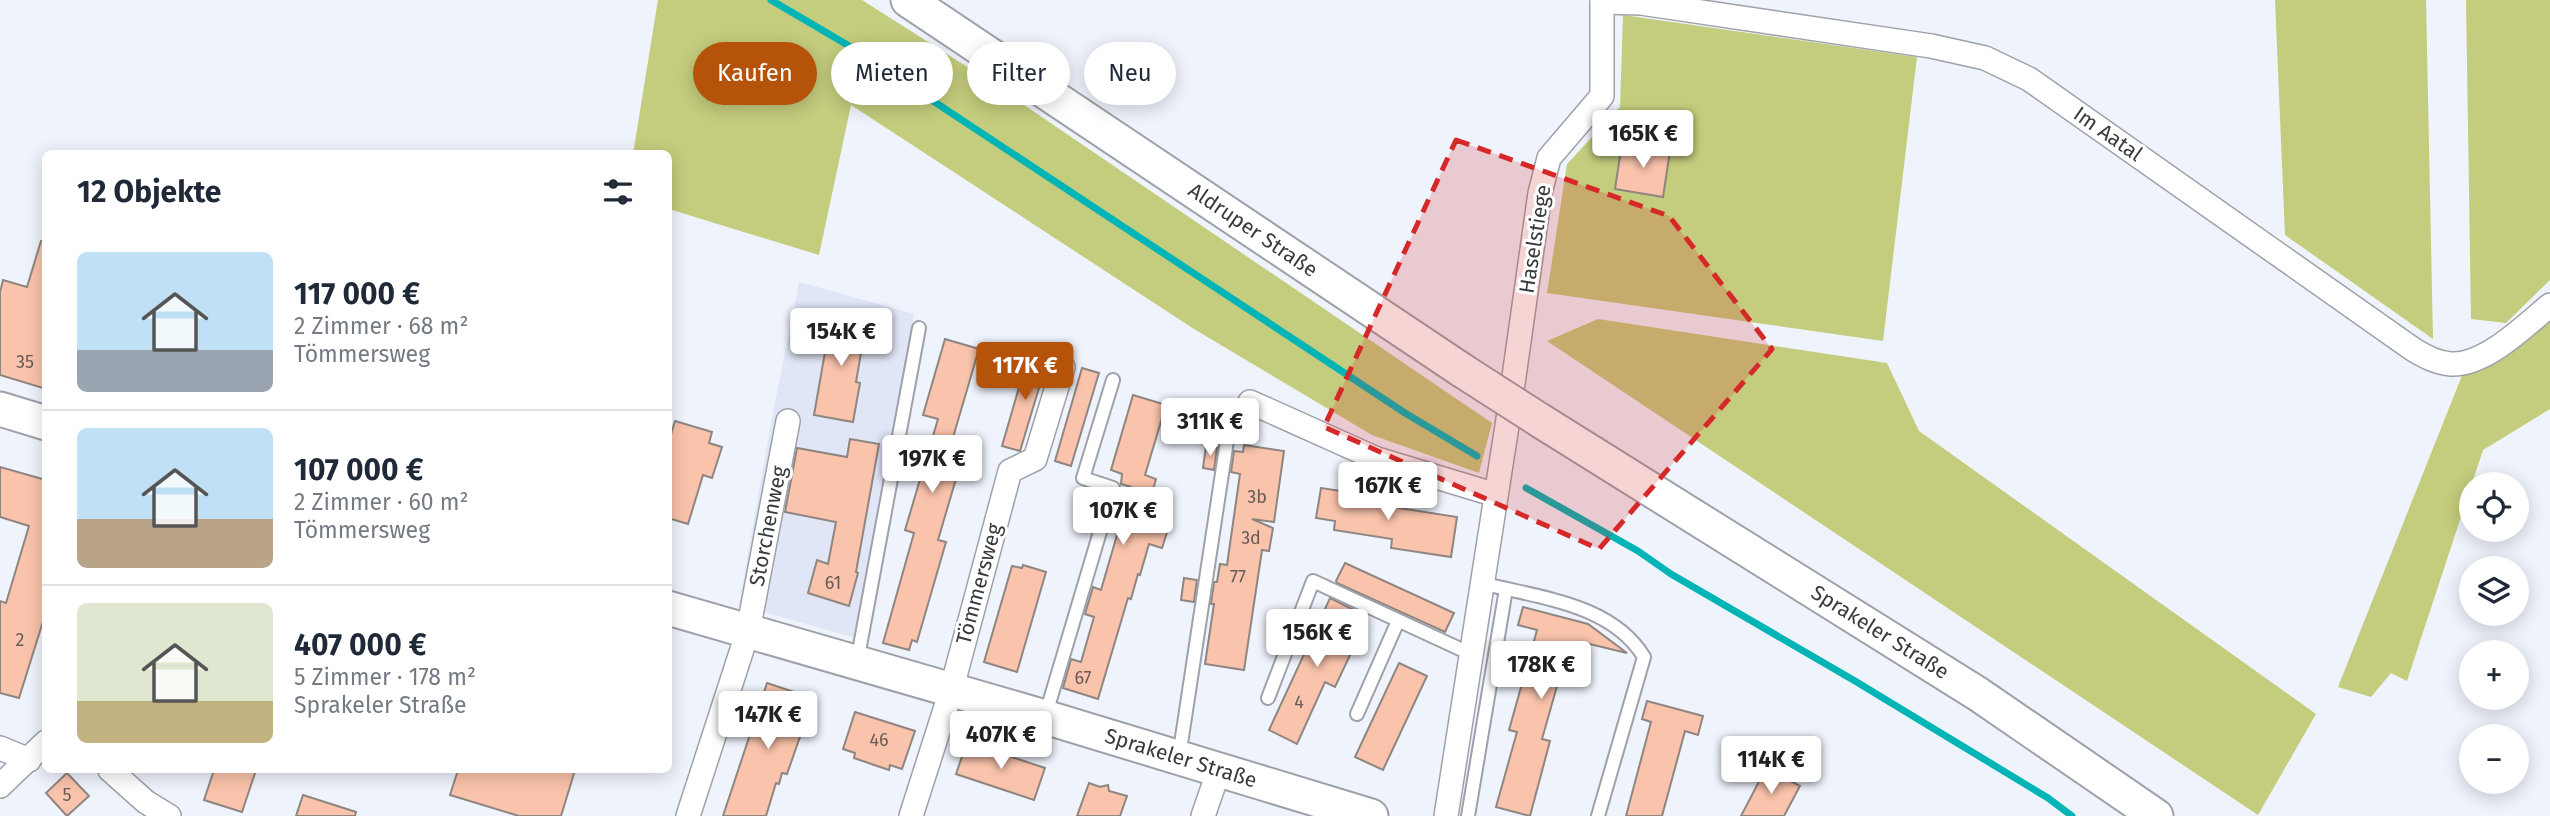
<!DOCTYPE html>
<html lang="de">
<head>
<meta charset="utf-8">
<style>
  body { margin:0; font-family:"Fira Sans",sans-serif; background:#f6f6f7; color:#1f2937; height:100vh; display:flex; flex-direction:column; font-size:26px; white-space:nowrap }
  * { box-sizing:border-box; margin:0 }
  p { font-size:23px; color:#747a83 }
  .icon { flex:none; width:38px; height:38px; fill:none; stroke:currentColor; stroke-width:2; stroke-linecap:round; stroke-linejoin:round }
  .map { position:relative; flex:1; overflow:hidden }
  .drawer { position:absolute; left:42px; top:150px; width:630px; height:623px; display:flex; flex-direction:column; background:#fff; border-radius:10px; box-shadow:0 4px 18px #0003 }
  .drawer>* { flex:none }
  .top-card { position:absolute; left:693px; top:42px; width:665px; height:63px; display:flex; gap:14px }
  .tools { position:absolute; left:2459px; top:472px; display:grid; gap:14px }
  .tools a { display:grid; place-items:center; width:70px; height:70px; border-radius:50%; background:#fff; box-shadow:0 4px 18px #0003; font-size:35px }
  .price { position:absolute; translate:-50% -60px; padding:0 16px; border-radius:7px; background:#fff; color:#222; font-size:23px; line-height:46px; filter:drop-shadow(0 2px 4px #0008) }
  .price::after { content:''; position:absolute; left:50%; top:42px; width:21px; height:16px; margin-left:-10px; background:inherit; clip-path:polygon(0 0,100% 0,50% 100%) }
  .price.selected { background:#b45309; color:#fff }
  ul { padding:0; list-style:none }
  li { display:flex; align-items:center; gap:21px; height:175px; padding:0 35px }
  li+li { border-top:2px solid #e0e1e3 }
  li span { display:grid; place-items:center; flex:none; width:196px; height:140px; border-radius:10px; color:#555 }
  li>.icon { margin-inline-start:auto }
  span .icon { width:84px; height:84px; fill:#fffc; stroke-width:1 }
  li b { font-size:30px }
  h2 { display:flex; justify-content:space-between; align-items:center; height:84px; padding:0 35px; font-size:30px }
  .pill { padding:0 24px; border-radius:32px; background:#fff; box-shadow:0 4px 18px #0003; font-size:24px; line-height:63px }
  .pill.selected { background:#b45309; color:#fff }
  .map>svg:first-child { display:block }
</style>
</head>
<body>
<div class="map">
<svg width="2550" height="816" viewBox="0 0 2550 816">
  <rect width="100%" height="100%" fill="#eff3fc"/>
  <polygon fill="#e0e6f6" points="799,282 914,314 856,638 739,605 770,428"/>
  <g fill="#c4cc7d">
    <polygon points="658,0 862,0 980,75 1492,423 1479,473 1372,435 1194,329 851,105 819,255 669,209 668,154 633,154"/>
    <polygon points="2275,0 2426,0 2433,339 2285,235"/>
    <polygon points="2466,0 2550,0 2550,280 2506,323 2471,319"/>
    <polygon points="1623,15 1917,57 1883,341 1547,293 1567,164 1620,107"/>
    <polygon points="2550,294 2550,409 2483,450 2407,681 2391,673 2371,697 2338,687 2463,373"/>
    <polygon points="1598,319 1887,363 1919,431 2316,714 2258,815 1547,341"/>
  </g>
  <g fill="none" stroke-linecap="round" stroke-linejoin="round">
    <g stroke="#01b4b6" stroke-width="7">
      <polyline points="771,0 856,50 1405,413 1477,456"/>
      <polyline points="1526,488 1638,551 1671,574 1855,681 2048,798 2072,816"/>
    </g>
  </g>
  <g fill="#fac3ab" stroke="#8f8581" stroke-width="2">
    <polygon points="1622,143 1670,151 1663,197 1615,189"/>
    <polygon points="41,241 46,242 46,389 0,375 0,292 3,280 27,287"/>
    <polygon points="832,312 867,318 856,382 860,383 853,422 814,415"/>
    <polygon points="945,339 979,349 949,451 963,455 938,540 946,542 917,642 912,640 909,650 883,643 914,533 905,530 938,419 923,415"/>
    <polygon points="1029,353 1048,358 1020,451 1002,446"/>
    <polygon points="1082,368 1099,373 1071,466 1055,461"/>
    <polygon points="1133,395 1166,405 1145,475 1156,479 1147,510 1172,517 1162,548 1149,544 1140,575 1138,574 1131,599 1128,598 1098,699 1063,688 1071,659 1081,662 1094,617 1085,614 1093,587 1101,590 1131,487 1121,484 1122,474 1111,470"/>
    <polygon points="675,421 712,432 709,443 722,447 712,478 703,475 688,524 668,518 668,444"/>
    <polygon points="850,439 879,444 856,572 858,573 849,606 808,593 817,560 828,564 836,522 785,512 797,448 847,457"/>
    <polygon points="1244,445 1284,451 1274,522 1252,519 1273,528 1269,551 1262,550 1244,670 1205,664 1214,604 1211,604 1214,582 1217,582 1220,564 1227,565 1240,474 1231,472 1234,451 1243,452"/>
    <polygon points="1206,446 1217,448 1214,470 1203,468"/>
    <polygon points="0,467 46,480 46,612 19,698 0,693 0,601 6,603 29,526 0,517"/>
    <polygon points="1321,488 1400,500 1399,508 1457,517 1451,557 1391,548 1392,539 1334,530 1335,521 1316,518"/>
    <polygon points="1345,563 1454,613 1445,632 1337,583 1336,581"/>
    <polygon points="1023,565 1046,572 1017,672 984,662 1012,566 1022,568"/>
    <polygon points="1184,578 1197,580 1194,602 1181,600"/>
    <polygon points="1330,598 1358,612 1350,629 1360,634 1335,687 1325,682 1297,744 1269,730"/>
    <polygon points="1523,607 1588,624 1627,653 1581,642 1574,668 1563,665 1542,739 1550,741 1530,816 1496,807 1517,732 1509,730 1537,630 1518,625"/>
    <polygon points="1399,663 1427,676 1383,770 1355,757"/>
    <polygon points="767,683 812,698 801,734 787,774 782,773 779,784 776,783 766,816 723,816"/>
    <polygon points="1647,701 1703,716 1698,735 1685,731 1662,816 1626,816 1651,722 1642,719"/>
    <polygon points="855,712 915,731 902,769 890,765 889,770 877,766 854,758 855,753 843,749"/>
    <polygon points="967,742 1045,768 1034,800 956,774"/>
    <polygon points="1766,768 1800,786 1784,816 1741,816"/>
    <polygon points="214,770 256,770 242,812 204,800"/>
    <polygon points="458,770 575,770 561,816 519,816 450,795"/>
    <polygon points="67,773 89,796 67,816 46,793"/>
    <polygon points="1089,783 1100,787 1108,785 1109,791 1127,796 1120,816 1077,816"/>
    <polygon points="303,795 356,812 355,816 296,816"/>
  </g>
  <g fill="none" stroke-linecap="round" stroke-linejoin="round">
    <g stroke="#9ea1a9" stroke-width="16">
      <g id="lane">
        <path d="M1482 583C1538 598 1611 603 1644 657L1598 816"/>
        <polyline points="857,662 919,328"/>
        <polyline points="1268,698 1313,581 1471,654"/>
        <polyline points="1357,714 1398,621"/>
        <polyline points="1045,717 1113,488 1083,478 1113,380"/>
        <polyline points="1179,757 1228,434 1250,402"/>
        <polyline points="1468,816 1506,589"/>
      </g>
    </g>
    <g stroke="#9ea1a9" stroke-width="26">
      <g id="street">
        <path d="M1602 2 1641 3 1931 46 1985 58 2029 79 2414 350C2426 357 2437 363 2451 364 2485 366 2526 325 2550 305"/>
        <polyline points="1250,402 1377,459 1496,495"/>
        <polyline points="0,748 29,760"/>
        <polyline points="110,770 146,802 169,816"/>
        <polyline points="0,786 46,742"/>
        <polyline points="688,816 748,631 788,421"/>
        <polyline points="911,816 951,691 1010,471 1035,459 1063,367"/>
        <polyline points="1203,816 1219,770"/>
        <polyline points="1446,816 1507,426 1540,193 1549,158 1602,96 1602,0"/>
      </g>
    </g>
    <g stroke="#9ea1a9" stroke-width="37">
      <g id="secondary">
        <polyline points="908,0 1463,371"/>
        <polyline points="0,409 46,423"/>
        <polyline points="1541,421 1978,694 2156,816"/>
        <polyline points="668,608 1045,717 1371,816"/>
      </g>
    </g>
    <use href="#lane" stroke="#fff" stroke-width="12"/>
    <use href="#street" stroke="#fff" stroke-width="23"/>
    <use href="#secondary" stroke="#fff" stroke-width="33"/>
    <g stroke="#9ea1a9" stroke-width="37" stroke-linecap="butt">
      <polyline id="secondary-bridge" points="1463,371 1541,421"/>
    </g>
    <use href="#secondary-bridge" stroke="#fff" stroke-width="33"/>
  </g>
  <path fill="#d62828" fill-opacity="0.2" stroke="#d62828" stroke-width="5" stroke-dasharray="14 9" stroke-linejoin="round" d="M1456 140 1669 216 1772 349 1599 549 1324 427Z"/>
  <g text-anchor="middle" stroke-width="6" stroke-linejoin="round" paint-order="stroke">
    <g font-size="18" fill="#685c58">
      <text x="25" y="368">35</text>
      <text x="1257" y="503">3b</text>
      <text x="1251" y="544">3d</text>
      <text x="1238" y="583">77</text>
      <text x="833" y="589">61</text>
      <text x="20" y="646">2</text>
      <text x="1083" y="684">67</text>
      <text x="1299" y="708">4</text>
      <text x="879" y="746">46</text>
      <text x="67" y="801">5</text>
    </g>
    <g font-size="21" fill="#37393c" stroke="#fff">
      <text transform="translate(2108 134) rotate(35)" y="7">Im Aatal</text>
      <text transform="translate(1253 230) rotate(34)" y="7">Aldruper Straße</text>
      <text transform="translate(1535 239) rotate(-81)" y="7">Haselstiege</text>
      <text transform="translate(768 526) rotate(-79)" y="7">Storchenweg</text>
      <text transform="translate(979 584) rotate(-75)" y="7">Tömmersweg</text>
      <text transform="translate(1880 632) rotate(32)" y="7">Sprakeler Straße</text>
      <text transform="translate(1181 758) rotate(17)" y="7">Sprakeler Straße</text>
    </g>
  </g>
</svg>
<div class="tools">
<a><svg class="icon" aria-label="locate" viewBox="0 0 24 24"><circle cx="12" cy="12" r="6"/><path d="M12 2v4M12 18v4M2 12h4M18 12h4"/></svg></a>
<a><svg class="icon" aria-label="layers" viewBox="0 0 24 24"><path d="M12 4l9 5-9 5-9-5zM3 14l9 5 9-5"/></svg></a>
<a>+</a>
<a>−</a>
</div>
<b class="price" style="left:1643px;top:170px">165K €</b>
<b class="price" style="left:841px;top:368px">154K €</b>
<b class="price selected" style="left:1025px;top:402px">117K €</b>
<b class="price" style="left:1210px;top:458px">311K €</b>
<b class="price" style="left:932px;top:495px">197K €</b>
<b class="price" style="left:1388px;top:522px">167K €</b>
<b class="price" style="left:1123px;top:547px">107K €</b>
<b class="price" style="left:1317px;top:669px">156K €</b>
<b class="price" style="left:1541px;top:701px">178K €</b>
<b class="price" style="left:768px;top:751px">147K €</b>
<b class="price" style="left:1001px;top:771px">407K €</b>
<b class="price" style="left:1771px;top:796px">114K €</b>
<div class="top-card">
<a class="pill selected">Kaufen</a>
<a class="pill">Mieten</a>
<a class="pill">Filter</a>
<a class="pill">Neu</a>
</div>
<section class="drawer">
<h2>12 Objekte<svg class="icon" aria-label="filters" viewBox="0 0 24 24"><path d="M4 7h16M4 17h16"/><circle cx="9" cy="7" r="2"/><circle cx="15" cy="17" r="2"/></svg></h2>
<ul>
<li><span style="background:linear-gradient(#bfe0f5 70%,#9aa5b1 0)"><svg class="icon" aria-label="home" viewBox="0 0 24 24"><path d="M3 11l9-7 9 7M6 9v11h12V9"/></svg></span><div><b>117 000 €</b><p>2 Zimmer · 68 m²</p><p>Tömmersweg</p></div></li>
<li><span style="background:linear-gradient(#bfe0f5 65%,#b9a48a 0)"><svg class="icon" aria-label="home" viewBox="0 0 24 24"><path d="M3 11l9-7 9 7M6 9v11h12V9"/></svg></span><div><b>107 000 €</b><p>2 Zimmer · 60 m²</p><p>Tömmersweg</p></div></li>
<li><span style="background:linear-gradient(#dfe7d0 70%,#c2b280 0)"><svg class="icon" aria-label="home" viewBox="0 0 24 24"><path d="M3 11l9-7 9 7M6 9v11h12V9"/></svg></span><div><b>407 000 €</b><p>5 Zimmer · 178 m²</p><p>Sprakeler Straße</p></div></li>
</ul>
</section>
</div>
</body>
</html>
